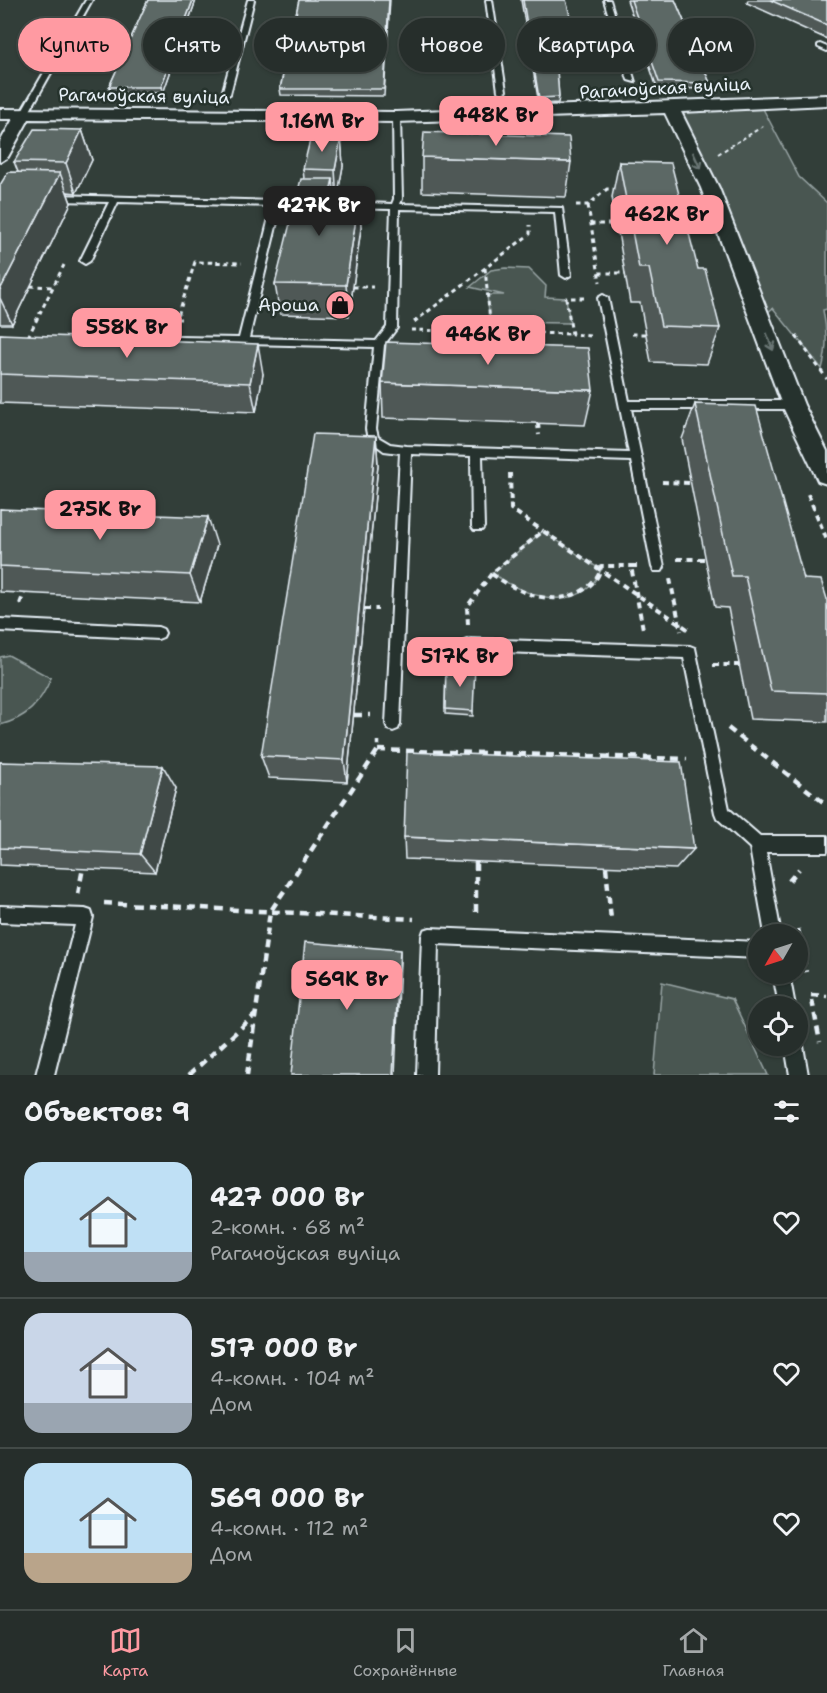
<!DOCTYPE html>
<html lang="ru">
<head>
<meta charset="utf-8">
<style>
  body { margin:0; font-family:"Shantell Sans",sans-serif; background:#323a37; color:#f1f3f6; height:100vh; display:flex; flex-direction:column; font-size:22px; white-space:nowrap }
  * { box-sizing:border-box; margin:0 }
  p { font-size:20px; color:#a4a8a9 }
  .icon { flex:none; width:33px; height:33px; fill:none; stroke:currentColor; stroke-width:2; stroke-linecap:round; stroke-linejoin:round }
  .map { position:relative; height:1075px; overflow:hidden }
  .side { display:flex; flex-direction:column; background:#262e2b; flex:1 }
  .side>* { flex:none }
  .banner { position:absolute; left:18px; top:18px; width:792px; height:54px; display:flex; gap:12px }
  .needle { width:39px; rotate:231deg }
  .controls { position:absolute; left:748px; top:924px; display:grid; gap:12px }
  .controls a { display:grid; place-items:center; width:60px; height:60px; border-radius:50%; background:#262e2b; box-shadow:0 2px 4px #0004,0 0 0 2px #424a47; font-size:30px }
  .price { position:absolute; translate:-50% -51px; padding:0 14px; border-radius:12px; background:#ff9aa2; color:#111; font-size:20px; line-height:39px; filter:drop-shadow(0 2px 3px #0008) }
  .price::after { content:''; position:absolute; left:50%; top:36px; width:18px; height:14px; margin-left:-9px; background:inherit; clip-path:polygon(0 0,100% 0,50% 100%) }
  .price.on { background:#222; color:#fff }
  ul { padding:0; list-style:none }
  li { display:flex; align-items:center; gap:18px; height:150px; padding:0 24px }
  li+li { border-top:2px solid #424a47 }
  li span { display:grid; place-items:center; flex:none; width:168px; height:120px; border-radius:18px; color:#555 }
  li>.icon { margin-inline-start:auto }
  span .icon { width:72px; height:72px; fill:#fffc; stroke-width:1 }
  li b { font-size:26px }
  h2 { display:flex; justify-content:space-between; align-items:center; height:72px; padding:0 24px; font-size:26px }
  .tag { padding:0 21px; border-radius:27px; background:#262e2b; box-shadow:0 2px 4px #0004,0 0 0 2px #424a47; font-size:21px; line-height:54px }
  .tag.on { background:#ff9aa2; color:#111 }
  .tab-bar { display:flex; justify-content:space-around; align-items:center; height:84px; border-top:2px solid #424a47; background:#262e2b; font-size:16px; color:#a4a8a9 }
  .tab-bar a { display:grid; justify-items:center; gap:3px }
  .tab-bar .on { color:#ff9aa2 }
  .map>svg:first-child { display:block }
</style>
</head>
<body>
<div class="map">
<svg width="827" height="1075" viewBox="0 0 827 1075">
  <rect width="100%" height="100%" fill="#323e39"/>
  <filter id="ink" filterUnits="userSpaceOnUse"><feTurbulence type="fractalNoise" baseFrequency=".0167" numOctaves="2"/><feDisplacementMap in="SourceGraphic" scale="12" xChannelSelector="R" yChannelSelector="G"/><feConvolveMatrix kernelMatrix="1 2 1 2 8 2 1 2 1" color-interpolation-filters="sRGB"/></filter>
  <g filter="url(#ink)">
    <g fill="#495651" stroke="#98a4a4" stroke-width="1.5">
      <path d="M760 103 799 177 827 203V309L823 310C827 329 827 351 822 369L773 308 768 312 671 108Z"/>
      <polygon points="505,268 529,269 546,286 545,297 566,298 570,323 490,322 487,295 504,295 470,287 491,270"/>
      <path d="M543 531 601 570C580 617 523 596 492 573Z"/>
      <path d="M8 655 51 678C40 704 27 718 0 725V657Z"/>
      <polygon points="662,982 732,999 768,1075 654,1075"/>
    </g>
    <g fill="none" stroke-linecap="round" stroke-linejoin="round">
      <g stroke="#e8f1f8" stroke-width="4">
        <g id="lane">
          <polygon points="86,0 92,0 28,114 21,116 20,114"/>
          <polygon points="248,0 254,0 230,94 226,96 222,94"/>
          <polygon points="486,0 492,0 506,91 502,93 498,91"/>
          <polygon points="604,0 610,0 635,82 628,80"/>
          <polygon points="820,44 827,47 827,51 818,47 818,45"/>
          <polygon points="393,115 400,117 402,199 400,204 562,208 571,275 566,278 561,275 555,212 399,209 397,328 384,345 376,429 378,437 390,444 406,446 629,453 598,298 603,295 608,298 629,401 793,401 798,405 793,409 631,409 664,567 662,571 654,571 652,567 631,461 482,456 484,527 482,530 474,530 472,527 471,456 411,454 400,724 398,729 393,731 388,729 386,724 400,453 384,451 368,439 366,429 374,347 114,341 112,339 117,336 239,338 272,206 118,202 90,261 85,264 80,261 109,202 55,201 51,198 55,195 314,202 315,204 311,207 281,206 249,338 376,341 387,327 391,209 343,208 339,205 343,202 392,204 394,199"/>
          <polygon points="0,619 158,627 163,629 165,633 163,637 158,639 0,631"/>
          <polygon points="469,639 690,646 695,648 729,809 760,836 827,836 827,852 766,852 781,934 765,934 750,848 717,818 715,813 684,658 469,651 464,649 462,645 464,641"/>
          <polygon points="0,906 85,909 91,911 93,917 54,1075 36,1075 75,925 0,922"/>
          <polygon points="430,928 759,942 759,958 438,944 435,1075 417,1075 422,936 424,930"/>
          <polygon points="773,974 789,974 795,1006 779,1006"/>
          <polygon points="798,1039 803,1046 808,1075 790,1075 785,1046 798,1046"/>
        </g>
      </g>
      <g stroke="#e8f1f8" stroke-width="4">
        <polygon id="street" points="827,95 827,105 681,112 719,188 804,405 827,451 827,484 818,481 782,405 701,188 665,113 396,122 29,119 8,157 0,162 0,142 13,119 0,119 0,109 396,112"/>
      </g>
      <polyline stroke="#e8f1f8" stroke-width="2" stroke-dasharray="4 3" stroke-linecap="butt" points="718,154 765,125"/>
      <g stroke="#e8f1f8" stroke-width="3" stroke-dasharray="4.5 4" stroke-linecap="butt">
        <polyline points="576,205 588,205 607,189 616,189"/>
        <polyline points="588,205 600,282"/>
        <polyline points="590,224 617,224"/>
        <polyline points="485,268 491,332"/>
        <polyline points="599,273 625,273"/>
        <polyline points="30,286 53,287"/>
        <polyline points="353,287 373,287"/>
        <polyline points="584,298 566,298 572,334 591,336"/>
        <polyline points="181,319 177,319 195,262 242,263"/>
        <polyline points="414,322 530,234 530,225"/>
        <polyline points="411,330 572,334"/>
        <polyline points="632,334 646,334"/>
        <polyline points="796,336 827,379"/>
        <polyline points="28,337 64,265"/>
      </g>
      <g stroke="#e8f1f8" stroke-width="4" stroke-dasharray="6 4.5" stroke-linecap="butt">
        <polyline points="538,423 539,435"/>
        <polyline points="510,473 511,509 543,531"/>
        <polyline points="662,482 691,483"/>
        <polyline points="808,494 827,540"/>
        <polyline points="677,559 706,559"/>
        <polyline points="637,566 631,566 643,629"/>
        <path d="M492 574C519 593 554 609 585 589 594 583 600 576 601 566H631"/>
        <polyline points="670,579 681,631"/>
        <polyline points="20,604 24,593"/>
        <polyline points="364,609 378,609"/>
        <polyline points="468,624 467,607 492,573 543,531 689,630"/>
        <polyline points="713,665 739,665"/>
      </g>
      <g stroke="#e8f1f8" stroke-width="4.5" stroke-dasharray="8 6" stroke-linecap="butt">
        <polyline points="354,715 371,715"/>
        <polyline points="728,728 827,805"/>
        <polyline points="378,750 687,759"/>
        <polyline points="476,862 476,915"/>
        <polyline points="606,867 611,920"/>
        <polyline points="789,881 799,869"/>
        <polyline points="78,894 83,868"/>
        <polyline points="104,903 414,919"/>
        <polyline points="798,929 806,972"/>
        <polyline points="811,995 827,996"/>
        <polyline points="812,1000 820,1042"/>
        <polyline points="189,1075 255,1015"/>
        <polyline points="247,1075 270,912 378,750 378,741"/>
      </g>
      <use href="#lane" fill="#26332d" fill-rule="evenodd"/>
      <use href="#street" fill="#26332d" fill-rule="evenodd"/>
    </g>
    <g fill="#4f5957" stroke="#e8f1f8" stroke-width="1.5">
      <polygon points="148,0 196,0 163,93 111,93 109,87"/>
      <polygon points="299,0 390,0 384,96 281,95 280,89"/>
      <polygon points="521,0 566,0 576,39 575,45 555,48 559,97 558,103 539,104"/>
      <polygon points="627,0 675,0 710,83 709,89 657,88"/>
      <polygon points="748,0 827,0 827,39 747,3"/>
      <polygon points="82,130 92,160 76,193 67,192 71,203 12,324 0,324 0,185 18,172 14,162"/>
      <polygon points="341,137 343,166 337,197 359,198 361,228 349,316 280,314 275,284 304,179 303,169"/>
      <polygon points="422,157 571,162 566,197 422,192"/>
      <polygon points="619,162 698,269 720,328 707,364 651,362 640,303 630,303 612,197"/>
      <polygon points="0,334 263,374 256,412 0,403"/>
      <polygon points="382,383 593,390 585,425 383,418"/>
      <polygon points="695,404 804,579 827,599 827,722 750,719 728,608 715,607 682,439"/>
      <polygon points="376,436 378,465 347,782 269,778 261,756"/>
      <polygon points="0,509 217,545 200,602 0,592"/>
      <polygon points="446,665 473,711 473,716 445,714"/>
      <polygon points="0,762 176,788 155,872 0,865"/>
      <polygon points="404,837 694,849 676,869 405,859"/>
    </g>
    <g fill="#404947" stroke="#e8f1f8" stroke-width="1.5">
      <polygon points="193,0 196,0 163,93 161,87"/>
      <polygon points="576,39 575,45 554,48 555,42"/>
      <polygon points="82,130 92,160 76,193 66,163"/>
      <polygon points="341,137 343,166 337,199 335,170"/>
      <polygon points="60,173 71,203 12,324 0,298 0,290"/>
      <polygon points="333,179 335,209 329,196"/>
      <polygon points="359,198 361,228 349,316 346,285"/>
      <polygon points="258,344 263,374 256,412 250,383"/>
      <polygon points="376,436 378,465 347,782 344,760"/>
      <polygon points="208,517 217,545 200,602 190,575"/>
      <polygon points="163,766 176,788 155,872 140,854"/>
      <polygon points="400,950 400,963 395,1075 393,1075"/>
    </g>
    <g fill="#5c6865" stroke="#e8f1f8" stroke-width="1.5">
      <polygon points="148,0 193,0 161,87 109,87"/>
      <polygon points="299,0 389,0 384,89 280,89"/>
      <polygon points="523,0 566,0 576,39 555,42 559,97 539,98"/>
      <polygon points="631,0 675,0 710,83 659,82"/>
      <polygon points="770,0 827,0 827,25"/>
      <polygon points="34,129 82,130 66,163 14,162"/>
      <polygon points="424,132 569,137 571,162 422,157"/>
      <polygon points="311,136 341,137 335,170 303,169"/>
      <polygon points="619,162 671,163 698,269 705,269 720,328 661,326 649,268 639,268"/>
      <polygon points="8,172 60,173 0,290 0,185"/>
      <polygon points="301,179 333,179 329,196 359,198 346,285 275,284"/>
      <polygon points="0,334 258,344 250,383 0,374"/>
      <polygon points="386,342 588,348 593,390 382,383"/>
      <polygon points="695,404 756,406 804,579 821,580 827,599 827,693 771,691 745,576 732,576"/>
      <polygon points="313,434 376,436 344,760 261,756"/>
      <polygon points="0,509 208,517 190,575 0,566"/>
      <polygon points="446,665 475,666 473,711 445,709"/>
      <polygon points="407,752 681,762 694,849 404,837"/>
      <polygon points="0,762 163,766 140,854 0,848"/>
      <polygon points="305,942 400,950 393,1075 291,1075"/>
    </g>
    <defs><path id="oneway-shaft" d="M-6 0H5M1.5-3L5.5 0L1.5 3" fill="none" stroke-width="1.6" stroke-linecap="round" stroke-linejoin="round" transform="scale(1.5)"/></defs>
    <g stroke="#6a7674">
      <use href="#oneway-shaft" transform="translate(697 161) rotate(65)"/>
      <use href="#oneway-shaft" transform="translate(770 342) rotate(69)"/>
    </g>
  </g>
  <defs>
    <g id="shop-disc" transform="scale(1.5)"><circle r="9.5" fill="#ff9aa2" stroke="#26332d"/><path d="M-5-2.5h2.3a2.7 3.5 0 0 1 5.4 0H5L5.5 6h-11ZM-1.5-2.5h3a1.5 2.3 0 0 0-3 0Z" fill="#111"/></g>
  </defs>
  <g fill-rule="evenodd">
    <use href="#shop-disc" x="340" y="305"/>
  </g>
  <g text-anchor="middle" stroke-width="5" stroke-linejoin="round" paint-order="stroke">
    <g font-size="18" fill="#e8f1f8" stroke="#26332d">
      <text transform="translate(665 88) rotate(-3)" y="6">Рагачоўская вуліца</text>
      <text transform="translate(144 96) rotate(1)" y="6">Рагачоўская вуліца</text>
    </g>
    <g font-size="18" fill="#e8f1f8" stroke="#26332d" text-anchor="end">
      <text x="319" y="311">Ароша</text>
    </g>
  </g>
</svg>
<div class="controls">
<a><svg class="needle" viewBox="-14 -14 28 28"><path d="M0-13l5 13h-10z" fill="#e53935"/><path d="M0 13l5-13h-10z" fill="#a4a8a9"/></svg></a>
<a><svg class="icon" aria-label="locate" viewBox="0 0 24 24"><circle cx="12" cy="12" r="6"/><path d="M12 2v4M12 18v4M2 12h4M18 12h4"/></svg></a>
</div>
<b class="price" style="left:496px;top:147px">448K Br</b>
<b class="price" style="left:322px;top:153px">1.16M Br</b>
<b class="price on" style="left:319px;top:237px">427K Br</b>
<b class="price" style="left:667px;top:246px">462K Br</b>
<b class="price" style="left:127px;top:359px">558K Br</b>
<b class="price" style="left:488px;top:366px">446K Br</b>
<b class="price" style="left:100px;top:541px">275K Br</b>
<b class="price" style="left:460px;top:688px">517K Br</b>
<b class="price" style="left:347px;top:1011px">569K Br</b>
<div class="banner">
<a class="tag on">Купить</a>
<a class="tag">Снять</a>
<a class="tag">Фильтры</a>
<a class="tag">Новое</a>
<a class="tag">Квартира</a>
<a class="tag">Дом</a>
</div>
</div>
<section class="side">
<h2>Объектов: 9<svg class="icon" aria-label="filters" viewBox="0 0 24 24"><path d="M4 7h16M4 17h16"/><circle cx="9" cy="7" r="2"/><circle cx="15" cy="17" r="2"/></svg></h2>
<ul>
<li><span style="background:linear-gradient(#bfe0f5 75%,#9aa5b1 0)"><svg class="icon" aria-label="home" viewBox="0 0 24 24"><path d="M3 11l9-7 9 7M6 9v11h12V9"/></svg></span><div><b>427 000 Br</b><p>2-комн. · 68 m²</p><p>Рагачоўская вуліца</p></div><svg class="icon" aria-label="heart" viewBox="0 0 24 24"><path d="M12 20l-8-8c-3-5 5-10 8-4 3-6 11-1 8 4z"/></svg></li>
<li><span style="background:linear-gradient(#c9d6e8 75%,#9aa5b1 0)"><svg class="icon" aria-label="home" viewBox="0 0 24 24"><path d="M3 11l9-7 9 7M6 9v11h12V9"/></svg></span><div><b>517 000 Br</b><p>4-комн. · 104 m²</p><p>Дом</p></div><svg class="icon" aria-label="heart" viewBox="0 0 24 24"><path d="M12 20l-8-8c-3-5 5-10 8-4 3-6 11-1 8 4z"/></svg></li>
<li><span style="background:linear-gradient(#bfe0f5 75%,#b9a48a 0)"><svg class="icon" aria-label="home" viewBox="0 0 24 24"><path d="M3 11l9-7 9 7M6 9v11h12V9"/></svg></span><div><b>569 000 Br</b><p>4-комн. · 112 m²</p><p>Дом</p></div><svg class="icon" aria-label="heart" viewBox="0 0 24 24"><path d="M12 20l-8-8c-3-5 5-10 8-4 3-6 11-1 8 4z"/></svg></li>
</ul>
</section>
<nav class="tab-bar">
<a class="on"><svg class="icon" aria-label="map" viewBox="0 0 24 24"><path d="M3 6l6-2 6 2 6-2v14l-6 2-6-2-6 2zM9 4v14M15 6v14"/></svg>Карта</a>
<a><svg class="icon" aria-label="saved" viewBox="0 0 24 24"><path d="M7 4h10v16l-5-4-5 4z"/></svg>Сохранённые</a>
<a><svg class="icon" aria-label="home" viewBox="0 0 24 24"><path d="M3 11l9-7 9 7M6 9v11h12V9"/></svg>Главная</a>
</nav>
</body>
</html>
